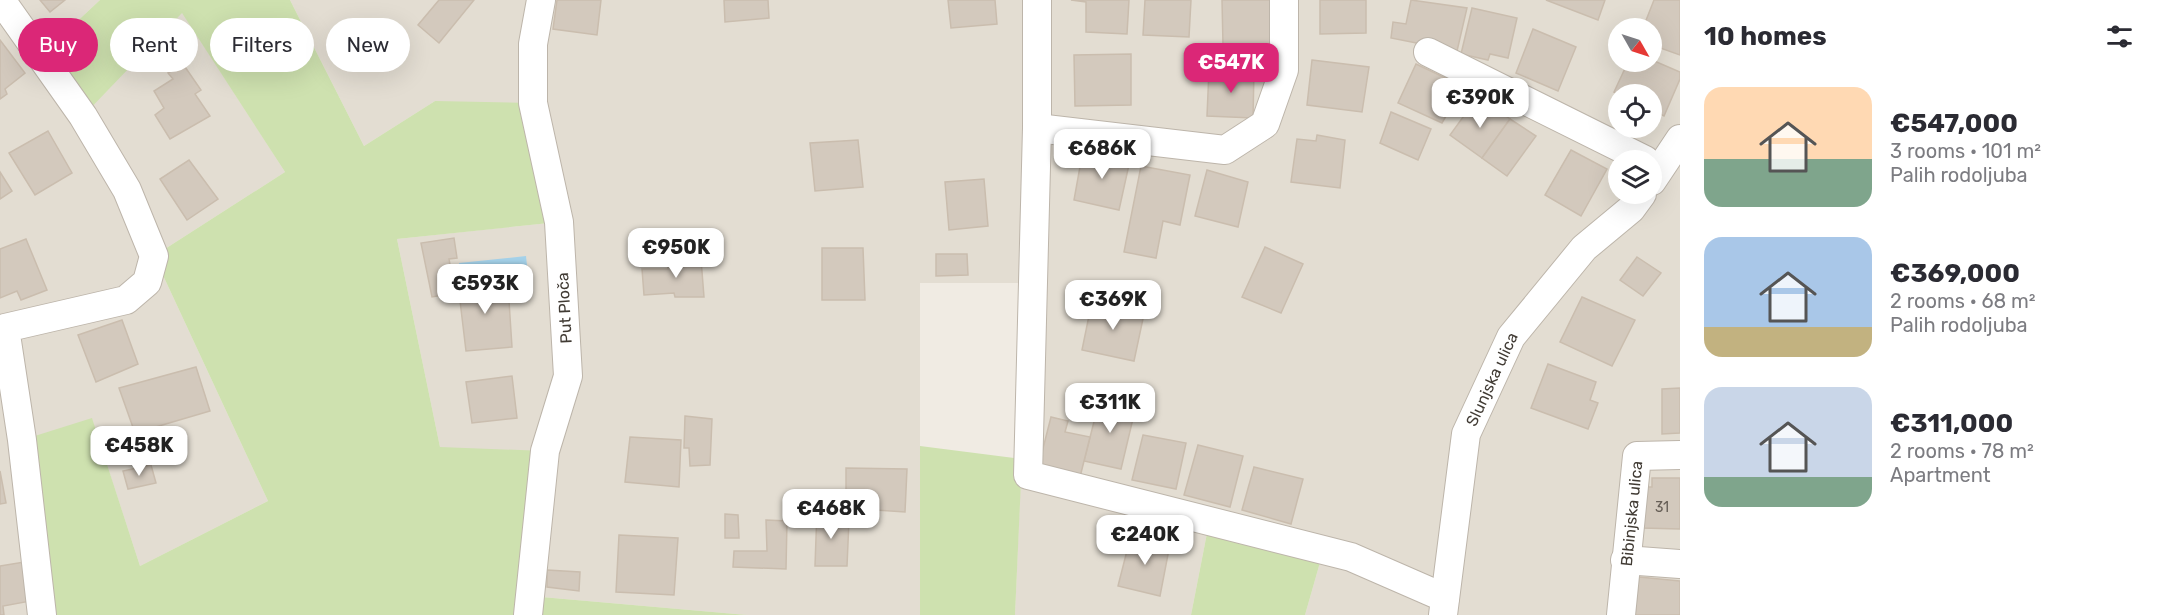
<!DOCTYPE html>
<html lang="en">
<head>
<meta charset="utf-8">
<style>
  body { margin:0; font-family:Rubik,sans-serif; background:#f2f2f3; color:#2b2b33; height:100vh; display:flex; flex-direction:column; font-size:22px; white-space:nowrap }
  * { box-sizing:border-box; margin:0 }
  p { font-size:20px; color:#7c7c81 }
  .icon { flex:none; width:33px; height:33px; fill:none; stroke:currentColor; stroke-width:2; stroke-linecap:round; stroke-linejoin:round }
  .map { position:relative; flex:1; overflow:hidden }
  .panel { display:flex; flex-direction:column; background:#fff; width:480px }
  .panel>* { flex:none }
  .hud { position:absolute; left:18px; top:18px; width:570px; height:54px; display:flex; gap:12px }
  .needle { width:39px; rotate:129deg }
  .buttons { position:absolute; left:1608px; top:18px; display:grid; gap:12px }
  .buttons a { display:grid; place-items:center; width:54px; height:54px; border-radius:50%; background:#fff; box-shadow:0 6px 24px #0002; font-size:30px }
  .price { position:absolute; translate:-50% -51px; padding:0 14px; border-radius:12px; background:#fff; color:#222; font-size:20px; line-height:39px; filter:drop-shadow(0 2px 3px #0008) }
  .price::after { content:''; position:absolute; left:50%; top:36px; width:18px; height:14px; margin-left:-9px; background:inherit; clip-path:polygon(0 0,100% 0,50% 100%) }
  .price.active { background:#db2777; color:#fff }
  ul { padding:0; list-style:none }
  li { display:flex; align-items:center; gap:18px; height:150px; padding:0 24px }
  li span { display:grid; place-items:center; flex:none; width:168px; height:120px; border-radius:18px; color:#555 }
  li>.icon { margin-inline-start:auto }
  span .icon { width:72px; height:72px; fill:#fffc; stroke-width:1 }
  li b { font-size:26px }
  h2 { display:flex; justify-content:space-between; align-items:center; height:72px; padding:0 24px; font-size:26px }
  .tag { padding:0 21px; border-radius:27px; background:#fff; box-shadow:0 6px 24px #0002; font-size:21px; line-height:54px }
  .tag.active { background:#db2777; color:#fff }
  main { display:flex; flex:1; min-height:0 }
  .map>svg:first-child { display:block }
</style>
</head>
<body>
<main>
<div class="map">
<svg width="1680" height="615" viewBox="0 0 1680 615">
  <rect width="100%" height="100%" fill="#f0ebe3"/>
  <g fill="#e3ddd2" fill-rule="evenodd">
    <polygon points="0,0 100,0 40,56 182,12 285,172 154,256 268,501 140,566 92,419 42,615 0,615"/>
    <path d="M290 0H1680V615H1305L1321 559 1208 528 1191 615H1015L1029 283H920V615H747L530 596 440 447 397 239 558 222 435 101 364 146ZM1618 28H1652V62H1618ZM1618 94H1652V128H1618ZM1618 160H1652V194H1618Z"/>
  </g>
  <g fill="#cee1af">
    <polygon points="100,0 290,0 364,146 435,101 533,103 559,222 397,239 440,447 545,451 530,596 747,615 42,615 22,440 92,418 140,566 268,501 154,256 285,172 182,13 83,116 40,56"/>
    <polygon points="920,446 1022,459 1015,615 920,615"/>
    <polygon points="1208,528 1321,559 1305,615 1191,615"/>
  </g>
  <polygon fill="#a4d1e9" points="526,256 528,275 461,282 459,263"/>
  <g fill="#d3c9bd" stroke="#cabdae" stroke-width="1.5">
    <polygon points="40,0 65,0 50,12"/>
    <polygon points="439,0 474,0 439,43 418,25"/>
    <polygon points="557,0 601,0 597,35 553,29"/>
    <polygon points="724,0 768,0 769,18 725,22"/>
    <polygon points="948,0 995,0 997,24 951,28"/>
    <polygon points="1071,0 1129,0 1127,34 1086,32 1086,2"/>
    <polygon points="1145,0 1191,0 1189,37 1143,35"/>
    <polygon points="1222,0 1275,0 1275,45 1223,45"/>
    <polygon points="1320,0 1366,0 1366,33 1320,34"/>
    <polygon points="1411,0 1467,8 1457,51 1391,38 1393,22 1406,24"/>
    <polygon points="1546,0 1605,0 1598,20"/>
    <polygon points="1654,0 1680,0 1680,55 1652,45 1652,28 1643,28"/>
    <polygon points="1472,8 1517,18 1508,58 1490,54 1488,60 1461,54"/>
    <polygon points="1533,29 1576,47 1558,91 1516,73"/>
    <polygon points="0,40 25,73 5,89 7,94 0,99"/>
    <polygon points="1131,54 1131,105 1075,106 1074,55"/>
    <polygon points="1312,60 1369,67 1362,112 1307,105"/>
    <polygon points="1652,60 1680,72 1680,79 1664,116 1652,110 1652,94 1619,94 1614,92 1628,62 1652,62"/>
    <polygon points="183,64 201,90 195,94 210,116 170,139 155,115 164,108 154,91 173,79 168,73"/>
    <polygon points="1416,64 1454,82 1445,100 1453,104 1442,123 1398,103"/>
    <polygon points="1209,70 1254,71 1253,118 1207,116"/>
    <polygon points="1479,101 1490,110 1493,107 1510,119 1482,158 1450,135 1466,113 1470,115"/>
    <polygon points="1391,112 1431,129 1418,160 1380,143"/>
    <polygon points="1510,119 1536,136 1507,176 1482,158"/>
    <polygon points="48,131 72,173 35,195 9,153"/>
    <polygon points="1317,135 1345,140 1340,188 1291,182 1297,139 1316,141"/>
    <polygon points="858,140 863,187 815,191 810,143"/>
    <polygon points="1083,150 1130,160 1119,210 1074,200"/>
    <polygon points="1571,150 1607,169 1581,216 1545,195"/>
    <polygon points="189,160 218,199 187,220 160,179"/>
    <polygon points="1141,166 1190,175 1180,225 1163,221 1156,258 1124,252"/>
    <polygon points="1207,170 1248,182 1238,227 1195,216"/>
    <polygon points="0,172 12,191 0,199"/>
    <polygon points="984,179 988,226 949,230 945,182"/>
    <polygon points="454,238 457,258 449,259 455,293 432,297 421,243"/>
    <polygon points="26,239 47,290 21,300 17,291 0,298 0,249"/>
    <polygon points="1265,247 1303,264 1281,313 1242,297"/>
    <polygon points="822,248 863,248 865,300 822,300"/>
    <polygon points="936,254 967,254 968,275 936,276"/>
    <polygon points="1637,257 1661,273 1643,296 1620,280"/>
    <polygon points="680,258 701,259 704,297 675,297 674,293 644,295 642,269 668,269 667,262 681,262"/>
    <polygon points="502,279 505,300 509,301 512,347 466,351 458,284"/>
    <polygon points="1582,297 1635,320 1612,366 1560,342"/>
    <polygon points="1092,301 1144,314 1134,361 1082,350"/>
    <polygon points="122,320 138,364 96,382 78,335"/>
    <polygon points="1548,364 1596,382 1590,400 1598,403 1588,429 1531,408"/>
    <polygon points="196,367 210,411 135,433 119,388"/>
    <polygon points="512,376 517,418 472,423 466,382"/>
    <polygon points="1680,388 1680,433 1662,434 1662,389"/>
    <polygon points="1100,398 1136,406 1121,469 1084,461"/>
    <polygon points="685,416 712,419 710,465 690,466 689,448 684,448"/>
    <polygon points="1051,417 1068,421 1065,432 1090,437 1080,477 1038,468"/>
    <polygon points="1143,435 1186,443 1176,489 1132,480"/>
    <polygon points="630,437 681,440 679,487 625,482"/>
    <polygon points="1198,445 1243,456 1230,507 1184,495"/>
    <polygon points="151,465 156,483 128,489 123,471"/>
    <polygon points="1254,467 1303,479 1291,524 1242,510"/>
    <polygon points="846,468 907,469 905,512 846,508"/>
    <polygon points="0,471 6,503 0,504"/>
    <polygon points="1652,478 1680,478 1680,529 1642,528 1645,487 1652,487"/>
    <polygon points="817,510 834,510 834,519 849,520 847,566 815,566"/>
    <polygon points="725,514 738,515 739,538 725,538"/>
    <polygon points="766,520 787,521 786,569 733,567 734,551 767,551"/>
    <polygon points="619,535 678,538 674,595 616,592"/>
    <polygon points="1131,535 1170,544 1160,596 1118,586"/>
    <polygon points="30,561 36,600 3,606 4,615 0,615 0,566"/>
    <polygon points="547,570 580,572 579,591 547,587"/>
    <polygon points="1639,577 1680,581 1680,615 1635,615"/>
  </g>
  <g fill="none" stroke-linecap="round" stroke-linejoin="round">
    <g stroke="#bdb5aa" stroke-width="30">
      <g id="minor">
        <polyline points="1,0 83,116 127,190 154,256 147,282 126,300 5,328 22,440 42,615"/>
        <polyline points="1037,0 1037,128 1028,475 1351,557 1445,598"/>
        <polyline points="1428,52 1645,160"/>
        <polyline points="1037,128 1225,150 1265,124 1284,70 1284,0"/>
        <polyline points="1652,181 1680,139"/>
        <polyline points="1625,560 1680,564"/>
        <polyline points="528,615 545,451 568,376 559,222 533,103 533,44 541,0"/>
        <path id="s1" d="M1443 615 1466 434 1511 337 1584 248 1631 209 1642 194"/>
        <path id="s2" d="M1621 615 1637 456 1680 455"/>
      </g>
    </g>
    <use href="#minor" stroke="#fff" stroke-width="28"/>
  </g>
  <g text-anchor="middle" stroke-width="4.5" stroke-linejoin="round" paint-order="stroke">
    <g font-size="14" fill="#665e56">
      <text x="1662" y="512">31</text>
    </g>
    <g font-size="16" fill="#413b34" stroke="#fff">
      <text transform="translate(564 308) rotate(-93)" y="6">Put Ploča</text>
      <text dy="6" stroke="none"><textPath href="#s1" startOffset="243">Slunjska ulica</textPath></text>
      <text dy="6" stroke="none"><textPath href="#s2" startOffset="102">Bibinjska ulica</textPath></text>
    </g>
  </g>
</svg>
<div class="buttons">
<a><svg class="needle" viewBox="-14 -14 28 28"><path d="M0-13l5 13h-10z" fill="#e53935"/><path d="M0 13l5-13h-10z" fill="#7c7c81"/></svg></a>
<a><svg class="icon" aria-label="locate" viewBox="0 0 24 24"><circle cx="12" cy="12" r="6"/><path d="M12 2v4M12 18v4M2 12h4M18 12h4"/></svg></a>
<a><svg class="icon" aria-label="layers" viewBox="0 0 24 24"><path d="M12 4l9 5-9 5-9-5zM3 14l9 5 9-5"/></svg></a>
</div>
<b class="price active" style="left:1231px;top:94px">€547K</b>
<b class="price" style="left:1480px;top:129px">€390K</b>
<b class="price" style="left:1102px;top:180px">€686K</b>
<b class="price" style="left:676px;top:279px">€950K</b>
<b class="price" style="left:485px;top:315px">€593K</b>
<b class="price" style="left:1113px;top:331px">€369K</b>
<b class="price" style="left:1110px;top:434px">€311K</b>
<b class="price" style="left:139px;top:477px">€458K</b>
<b class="price" style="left:831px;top:540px">€468K</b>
<b class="price" style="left:1145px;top:566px">€240K</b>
<div class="hud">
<a class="tag active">Buy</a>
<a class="tag">Rent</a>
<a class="tag">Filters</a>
<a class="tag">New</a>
</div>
</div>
<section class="panel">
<h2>10 homes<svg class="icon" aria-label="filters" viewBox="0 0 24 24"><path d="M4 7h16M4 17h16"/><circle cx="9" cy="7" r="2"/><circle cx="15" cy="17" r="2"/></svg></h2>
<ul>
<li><span style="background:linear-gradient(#ffd9b3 60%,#7fa58c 0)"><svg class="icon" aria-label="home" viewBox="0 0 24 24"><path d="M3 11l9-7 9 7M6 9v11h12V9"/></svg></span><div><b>€547,000</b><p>3 rooms · 101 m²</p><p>Palih rodoljuba</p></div></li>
<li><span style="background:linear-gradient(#a9c7e8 75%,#c2b280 0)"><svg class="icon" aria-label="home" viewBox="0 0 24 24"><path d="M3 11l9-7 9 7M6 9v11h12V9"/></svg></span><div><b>€369,000</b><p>2 rooms · 68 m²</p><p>Palih rodoljuba</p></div></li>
<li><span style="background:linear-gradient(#c9d6e8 75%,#7fa58c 0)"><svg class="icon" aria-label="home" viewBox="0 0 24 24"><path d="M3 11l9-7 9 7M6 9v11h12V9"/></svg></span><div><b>€311,000</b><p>2 rooms · 78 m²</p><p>Apartment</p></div></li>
</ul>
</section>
</main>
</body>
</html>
